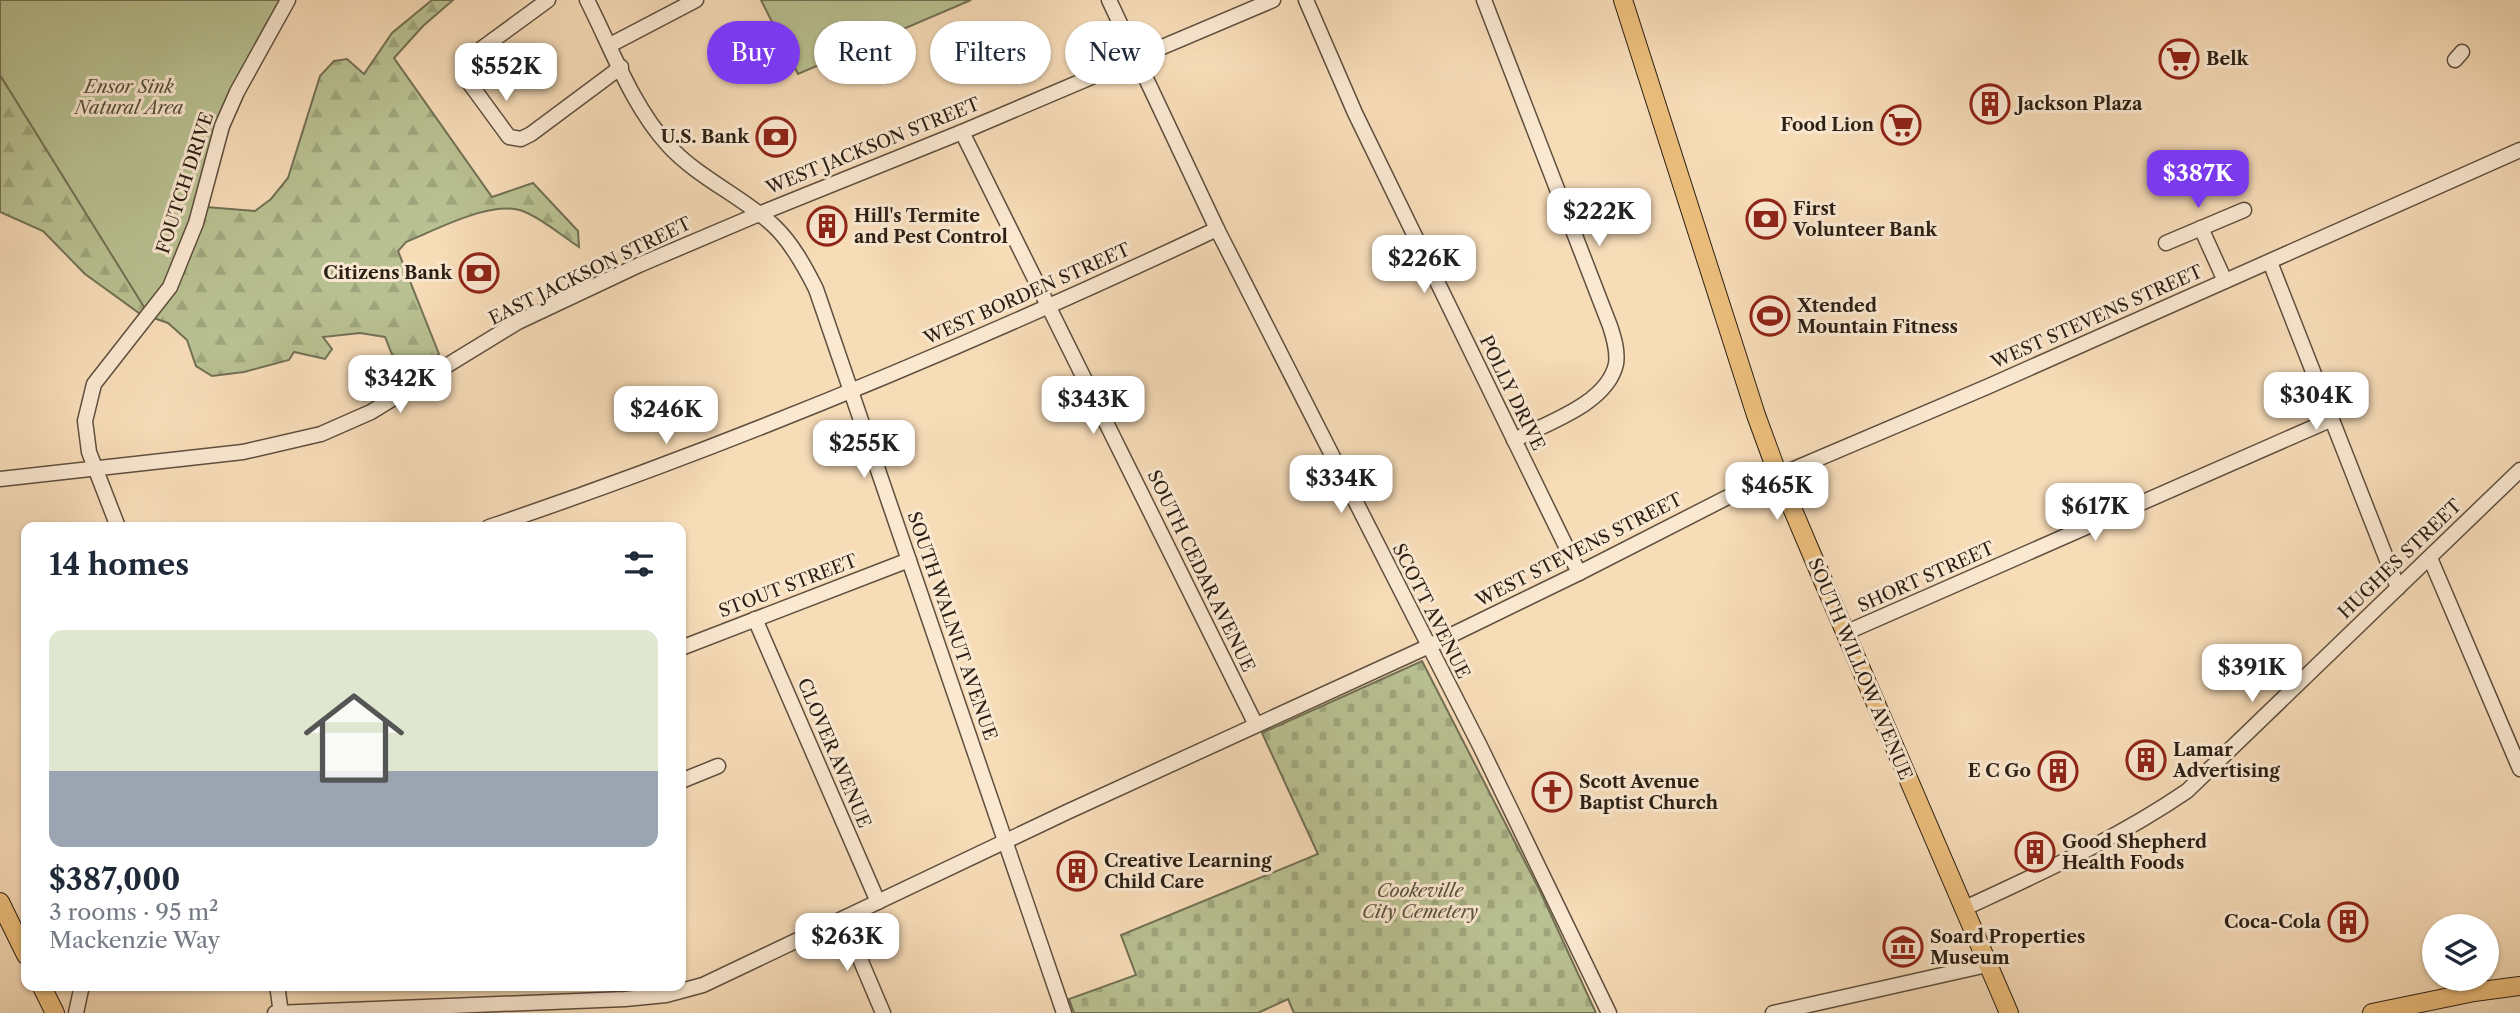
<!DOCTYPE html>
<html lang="en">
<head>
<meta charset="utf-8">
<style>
  body { margin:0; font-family:"Libre Caslon Text",serif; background:#f2f2f3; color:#1f2937; height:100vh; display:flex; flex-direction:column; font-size:26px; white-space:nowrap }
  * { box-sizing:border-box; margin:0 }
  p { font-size:23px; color:#747a83 }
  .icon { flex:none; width:38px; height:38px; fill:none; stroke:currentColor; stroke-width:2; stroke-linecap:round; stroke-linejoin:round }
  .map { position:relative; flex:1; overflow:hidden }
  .details { position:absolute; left:21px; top:522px; width:665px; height:469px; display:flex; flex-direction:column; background:#fff; border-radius:14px; box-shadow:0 2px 5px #0004 }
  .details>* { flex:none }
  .banner { position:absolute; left:707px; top:21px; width:665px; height:63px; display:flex; gap:14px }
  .buttons { position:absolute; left:2422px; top:914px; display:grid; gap:14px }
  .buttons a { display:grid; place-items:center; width:77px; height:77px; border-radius:50%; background:#fff; box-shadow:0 2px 5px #0004; font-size:35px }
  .price { position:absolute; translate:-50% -60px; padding:0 16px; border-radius:14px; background:#fff; color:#222; font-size:23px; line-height:46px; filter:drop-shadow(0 2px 4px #0008) }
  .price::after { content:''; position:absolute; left:50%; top:42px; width:21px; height:16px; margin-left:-10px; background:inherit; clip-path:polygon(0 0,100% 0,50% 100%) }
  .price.selected { background:#7c3aed; color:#fff }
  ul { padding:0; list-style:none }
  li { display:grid; align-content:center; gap:14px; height:371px; padding:0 28px }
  li span { display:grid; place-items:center; height:217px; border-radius:14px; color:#555 }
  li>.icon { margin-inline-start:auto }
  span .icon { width:126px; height:126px; fill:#fffc; stroke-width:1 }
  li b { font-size:30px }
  h2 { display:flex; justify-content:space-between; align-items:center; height:84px; padding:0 28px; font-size:30px }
  .tag { padding:0 24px; border-radius:32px; background:#fff; box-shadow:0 2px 5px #0004; font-size:24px; line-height:63px }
  .tag.selected { background:#7c3aed; color:#fff }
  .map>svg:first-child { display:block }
</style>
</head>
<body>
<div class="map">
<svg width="2520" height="1013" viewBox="0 0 2520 1013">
  <defs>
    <pattern id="forest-firs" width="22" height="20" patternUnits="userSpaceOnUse" patternTransform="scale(1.75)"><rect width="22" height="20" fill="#b9c192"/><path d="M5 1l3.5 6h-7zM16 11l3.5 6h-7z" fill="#9fa67d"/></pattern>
    <pattern id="cemetery-stones" width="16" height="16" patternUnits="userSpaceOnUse" patternTransform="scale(1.75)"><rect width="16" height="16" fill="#b9c192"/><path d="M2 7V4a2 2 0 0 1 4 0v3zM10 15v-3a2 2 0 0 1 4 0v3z" fill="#9fa67d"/></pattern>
  </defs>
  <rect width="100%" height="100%" fill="#f7dcb8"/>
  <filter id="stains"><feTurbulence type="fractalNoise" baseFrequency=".00286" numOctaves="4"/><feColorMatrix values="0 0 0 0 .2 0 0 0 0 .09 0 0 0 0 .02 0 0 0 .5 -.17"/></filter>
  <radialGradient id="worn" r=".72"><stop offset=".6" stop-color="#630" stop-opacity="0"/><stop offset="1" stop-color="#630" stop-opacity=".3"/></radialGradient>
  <path fill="url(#forest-firs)" stroke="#727054" stroke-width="2" d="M0 0 206 207 255 211 271 199 288 178 320 76 334 61 347 59 364 74 392 33 432 0H453L423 26 394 58 492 197 533 183 578 231 579 247C562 236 544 220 525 212 494 198 436 230 406 242L398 251 439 354 394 381 393 357 385 337 360 333 323 337 332 349 325 359 294 352 289 360 244 372 212 376 196 366 187 340 168 323 139 313 85 274 43 231 0 212Z"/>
  <polygon fill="url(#cemetery-stones)" stroke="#727054" stroke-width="2" points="1422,661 1540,891 1596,1013 1294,1013 1288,999 1258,1013 1074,1013 1069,999 1136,975 1121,935 1318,854 1262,733"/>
  <g fill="#b9c192" stroke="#727054" stroke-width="2">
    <polygon points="0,0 291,0 222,126 196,223 149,315 0,75"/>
    <polygon points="761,0 971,0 798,74"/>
  </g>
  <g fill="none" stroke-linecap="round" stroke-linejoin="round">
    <g stroke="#5e4f3e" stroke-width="17">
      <g id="minor">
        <polyline points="548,0 466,60 464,71 468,81 509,137 521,139 531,134 621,67"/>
        <path d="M587 0C611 47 632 106 668 145 698 178 742 196 774 226 792 243 805 267 816 289L1064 1013"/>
        <polyline points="1109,0 1217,229 1480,746 1609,1013"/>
        <polyline points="1306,0 1355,113 1579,573"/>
        <path d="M1484 0 1610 326C1614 338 1618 351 1616 364 1607 404 1547 423 1514 440"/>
        <polyline points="610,45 696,0"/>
        <polyline points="2455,60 2462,52"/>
        <polyline points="962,132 1256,725"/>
        <polyline points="2201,228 2225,281"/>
        <polyline points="2166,243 2244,210"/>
        <polyline points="2270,262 2398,588"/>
        <polyline points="0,479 243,452 321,434 371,412 518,322 639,265 759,214 962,132 1273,0"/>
        <polyline points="118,527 89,452 85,421 94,384 170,287 196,223 222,126 237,92 288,0"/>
        <path d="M489 527C738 443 979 341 1217 229"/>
        <polyline points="2430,558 2520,769"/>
        <polyline points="755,619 878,902"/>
        <polyline points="1845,633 2330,420"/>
        <polyline points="681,648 909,560"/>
        <polyline points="681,781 718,766"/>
        <path d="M1963 909C2040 873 2117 839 2187 791L2520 470"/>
        <polyline points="843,919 883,1013"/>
        <polyline points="277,985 281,1013"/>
        <polyline points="76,1013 82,985"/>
        <polyline points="275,1013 625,999 666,995 703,985 1067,812 1427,647 1579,573 1726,498 1989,386 2520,150"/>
        <polyline points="1773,1013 1987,965"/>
      </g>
    </g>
    <g stroke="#2b2015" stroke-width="20">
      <g id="major">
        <polyline points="1623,0 1756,415 1778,475 1821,576 2009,1013"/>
        <polyline points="0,902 26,955"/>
        <polyline points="41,985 55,1013"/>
        <polyline points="2372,1013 2474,992 2520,986"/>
      </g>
    </g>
    <use href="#minor" stroke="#fae8d1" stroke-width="14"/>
    <use href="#major" stroke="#ecbe7c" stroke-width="18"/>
  </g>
  <defs>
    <g id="supermarket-ring" transform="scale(2.0125)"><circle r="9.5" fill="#fae8d1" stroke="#8f2418" stroke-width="1.5"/><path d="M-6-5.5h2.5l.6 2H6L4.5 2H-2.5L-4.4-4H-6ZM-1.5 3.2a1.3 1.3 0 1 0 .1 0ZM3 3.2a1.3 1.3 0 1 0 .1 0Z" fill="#8f2418"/></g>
    <g id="building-ring" transform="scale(2.0125)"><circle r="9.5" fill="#fae8d1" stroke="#8f2418" stroke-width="1.5"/><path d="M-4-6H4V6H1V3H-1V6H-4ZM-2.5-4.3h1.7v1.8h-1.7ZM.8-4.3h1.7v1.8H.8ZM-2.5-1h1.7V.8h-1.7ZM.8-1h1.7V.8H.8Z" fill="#8f2418"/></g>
    <g id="bank-ring" transform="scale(2.0125)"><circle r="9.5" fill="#fae8d1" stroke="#8f2418" stroke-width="1.5"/><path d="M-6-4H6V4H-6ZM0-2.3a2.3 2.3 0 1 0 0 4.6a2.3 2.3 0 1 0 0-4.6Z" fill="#8f2418"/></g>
    <g id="stadium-ring" transform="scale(2.0125)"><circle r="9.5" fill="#fae8d1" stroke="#8f2418" stroke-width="1.5"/><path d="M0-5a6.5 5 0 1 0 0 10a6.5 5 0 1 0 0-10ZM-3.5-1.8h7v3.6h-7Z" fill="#8f2418"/></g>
    <g id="church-ring" transform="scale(2.0125)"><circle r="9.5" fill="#fae8d1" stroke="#8f2418" stroke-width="1.5"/><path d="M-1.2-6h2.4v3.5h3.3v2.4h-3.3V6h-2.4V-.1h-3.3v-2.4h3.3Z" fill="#8f2418"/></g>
    <g id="museum-ring" transform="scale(2.0125)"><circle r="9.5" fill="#fae8d1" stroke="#8f2418" stroke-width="1.5"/><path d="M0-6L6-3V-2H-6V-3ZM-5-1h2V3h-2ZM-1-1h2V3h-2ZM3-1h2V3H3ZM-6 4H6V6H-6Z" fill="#8f2418"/></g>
  </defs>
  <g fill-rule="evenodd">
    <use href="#supermarket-ring" x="2179" y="59"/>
    <use href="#building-ring" x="1990" y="104"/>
    <use href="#supermarket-ring" x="1901" y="125"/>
    <use href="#bank-ring" x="776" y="137"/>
    <use href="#bank-ring" x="1766" y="219"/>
    <use href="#building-ring" x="827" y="226"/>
    <use href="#bank-ring" x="479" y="273"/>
    <use href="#stadium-ring" x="1770" y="316"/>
    <use href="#building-ring" x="2146" y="760"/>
    <use href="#building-ring" x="2058" y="771"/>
    <use href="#church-ring" x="1552" y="792"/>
    <use href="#building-ring" x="2035" y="852"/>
    <use href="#building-ring" x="1077" y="871"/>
    <use href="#building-ring" x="2348" y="922"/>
    <use href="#museum-ring" x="1903" y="947"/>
  </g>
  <g text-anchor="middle" stroke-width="6" stroke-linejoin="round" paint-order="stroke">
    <g font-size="18" font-weight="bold" fill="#2b2015" stroke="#fae8d1" text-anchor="start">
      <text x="2206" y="65">Belk</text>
      <text x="2017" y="110">Jackson Plaza</text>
      <text x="1874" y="131" text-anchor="end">Food Lion</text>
      <text x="749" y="143" text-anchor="end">U.S. Bank</text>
      <text x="1793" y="215">First<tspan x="1793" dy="21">Volunteer Bank</tspan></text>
      <text x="854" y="222">Hill's Termite<tspan x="854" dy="21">and Pest Control</tspan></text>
      <text x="452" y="279" text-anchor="end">Citizens Bank</text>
      <text x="1797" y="312">Xtended<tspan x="1797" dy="21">Mountain Fitness</tspan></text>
      <text x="2173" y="756">Lamar<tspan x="2173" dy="21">Advertising</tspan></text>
      <text x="2031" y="777" text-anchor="end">E C Go</text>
      <text x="1579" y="788">Scott Avenue<tspan x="1579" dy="21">Baptist Church</tspan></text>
      <text x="2062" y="848">Good Shepherd<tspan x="2062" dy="21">Health Foods</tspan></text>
      <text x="1104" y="867">Creative Learning<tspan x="1104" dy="21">Child Care</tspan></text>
      <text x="2321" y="928" text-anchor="end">Coca-Cola</text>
      <text x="1930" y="943">Soard Properties<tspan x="1930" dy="21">Museum</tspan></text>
    </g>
    <g font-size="18" font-style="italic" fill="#56503a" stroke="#fae8d1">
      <text x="129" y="93">Ensor Sink<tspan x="129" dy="21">Natural Area</tspan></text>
      <text x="1420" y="897">Cookeville<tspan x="1420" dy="21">City Cemetery</tspan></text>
    </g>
    <g font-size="18" fill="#2b2015" stroke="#fae8d1">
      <text transform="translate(873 146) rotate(-22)" y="6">WEST JACKSON STREET</text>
      <text transform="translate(185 183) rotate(-72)" y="6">FOUTCH DRIVE</text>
      <text transform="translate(590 271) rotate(-26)" y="6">EAST JACKSON STREET</text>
      <text transform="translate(1027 294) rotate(-24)" y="6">WEST BORDEN STREET</text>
      <text transform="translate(2097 317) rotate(-24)" y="6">WEST STEVENS STREET</text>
      <text transform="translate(1512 393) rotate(64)" y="6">POLLY DRIVE</text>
      <text transform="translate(1579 550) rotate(-27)" y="6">WEST STEVENS STREET</text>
      <text transform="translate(2400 559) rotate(-44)" y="6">HUGHES STREET</text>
      <text transform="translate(1201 571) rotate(64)" y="6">SOUTH CEDAR AVENUE</text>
      <text transform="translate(1926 577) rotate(-24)" y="6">SHORT STREET</text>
      <text transform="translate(788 586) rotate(-21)" y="6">STOUT STREET</text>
      <text transform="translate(1431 611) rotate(63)" y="6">SCOTT AVENUE</text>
      <text transform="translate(952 626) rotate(71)" y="6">SOUTH WALNUT AVENUE</text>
      <text transform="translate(1860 669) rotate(67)" y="6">SOUTH WILLOW AVENUE</text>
      <text transform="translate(834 753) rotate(67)" y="6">CLOVER AVENUE</text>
    </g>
  </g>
  <rect width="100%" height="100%" filter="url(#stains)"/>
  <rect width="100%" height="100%" fill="url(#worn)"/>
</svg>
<div class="buttons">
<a><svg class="icon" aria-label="layers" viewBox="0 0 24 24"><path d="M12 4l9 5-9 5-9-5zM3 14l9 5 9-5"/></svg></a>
</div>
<b class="price" style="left:506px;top:103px">$552K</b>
<b class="price selected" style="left:2198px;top:210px">$387K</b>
<b class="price" style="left:1599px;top:248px">$222K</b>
<b class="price" style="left:1424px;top:295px">$226K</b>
<b class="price" style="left:400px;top:415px">$342K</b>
<b class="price" style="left:2316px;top:432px">$304K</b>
<b class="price" style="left:1093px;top:436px">$343K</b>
<b class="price" style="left:666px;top:446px">$246K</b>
<b class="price" style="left:864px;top:480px">$255K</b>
<b class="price" style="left:1341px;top:515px">$334K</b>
<b class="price" style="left:1777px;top:522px">$465K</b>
<b class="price" style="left:2095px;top:543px">$617K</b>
<b class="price" style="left:2252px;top:704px">$391K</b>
<b class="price" style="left:847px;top:973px">$263K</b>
<div class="banner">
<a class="tag selected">Buy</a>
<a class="tag">Rent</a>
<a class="tag">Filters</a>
<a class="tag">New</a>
</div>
<section class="details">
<h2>14 homes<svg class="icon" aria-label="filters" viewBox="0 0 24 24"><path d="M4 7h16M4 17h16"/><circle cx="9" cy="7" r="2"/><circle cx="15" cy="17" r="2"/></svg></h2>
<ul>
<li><span style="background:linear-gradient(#dfe7d0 65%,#9aa5b1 0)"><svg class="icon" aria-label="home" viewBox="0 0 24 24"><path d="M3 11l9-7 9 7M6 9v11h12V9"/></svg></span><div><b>$387,000</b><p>3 rooms · 95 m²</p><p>Mackenzie Way</p></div></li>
</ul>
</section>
</div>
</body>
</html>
